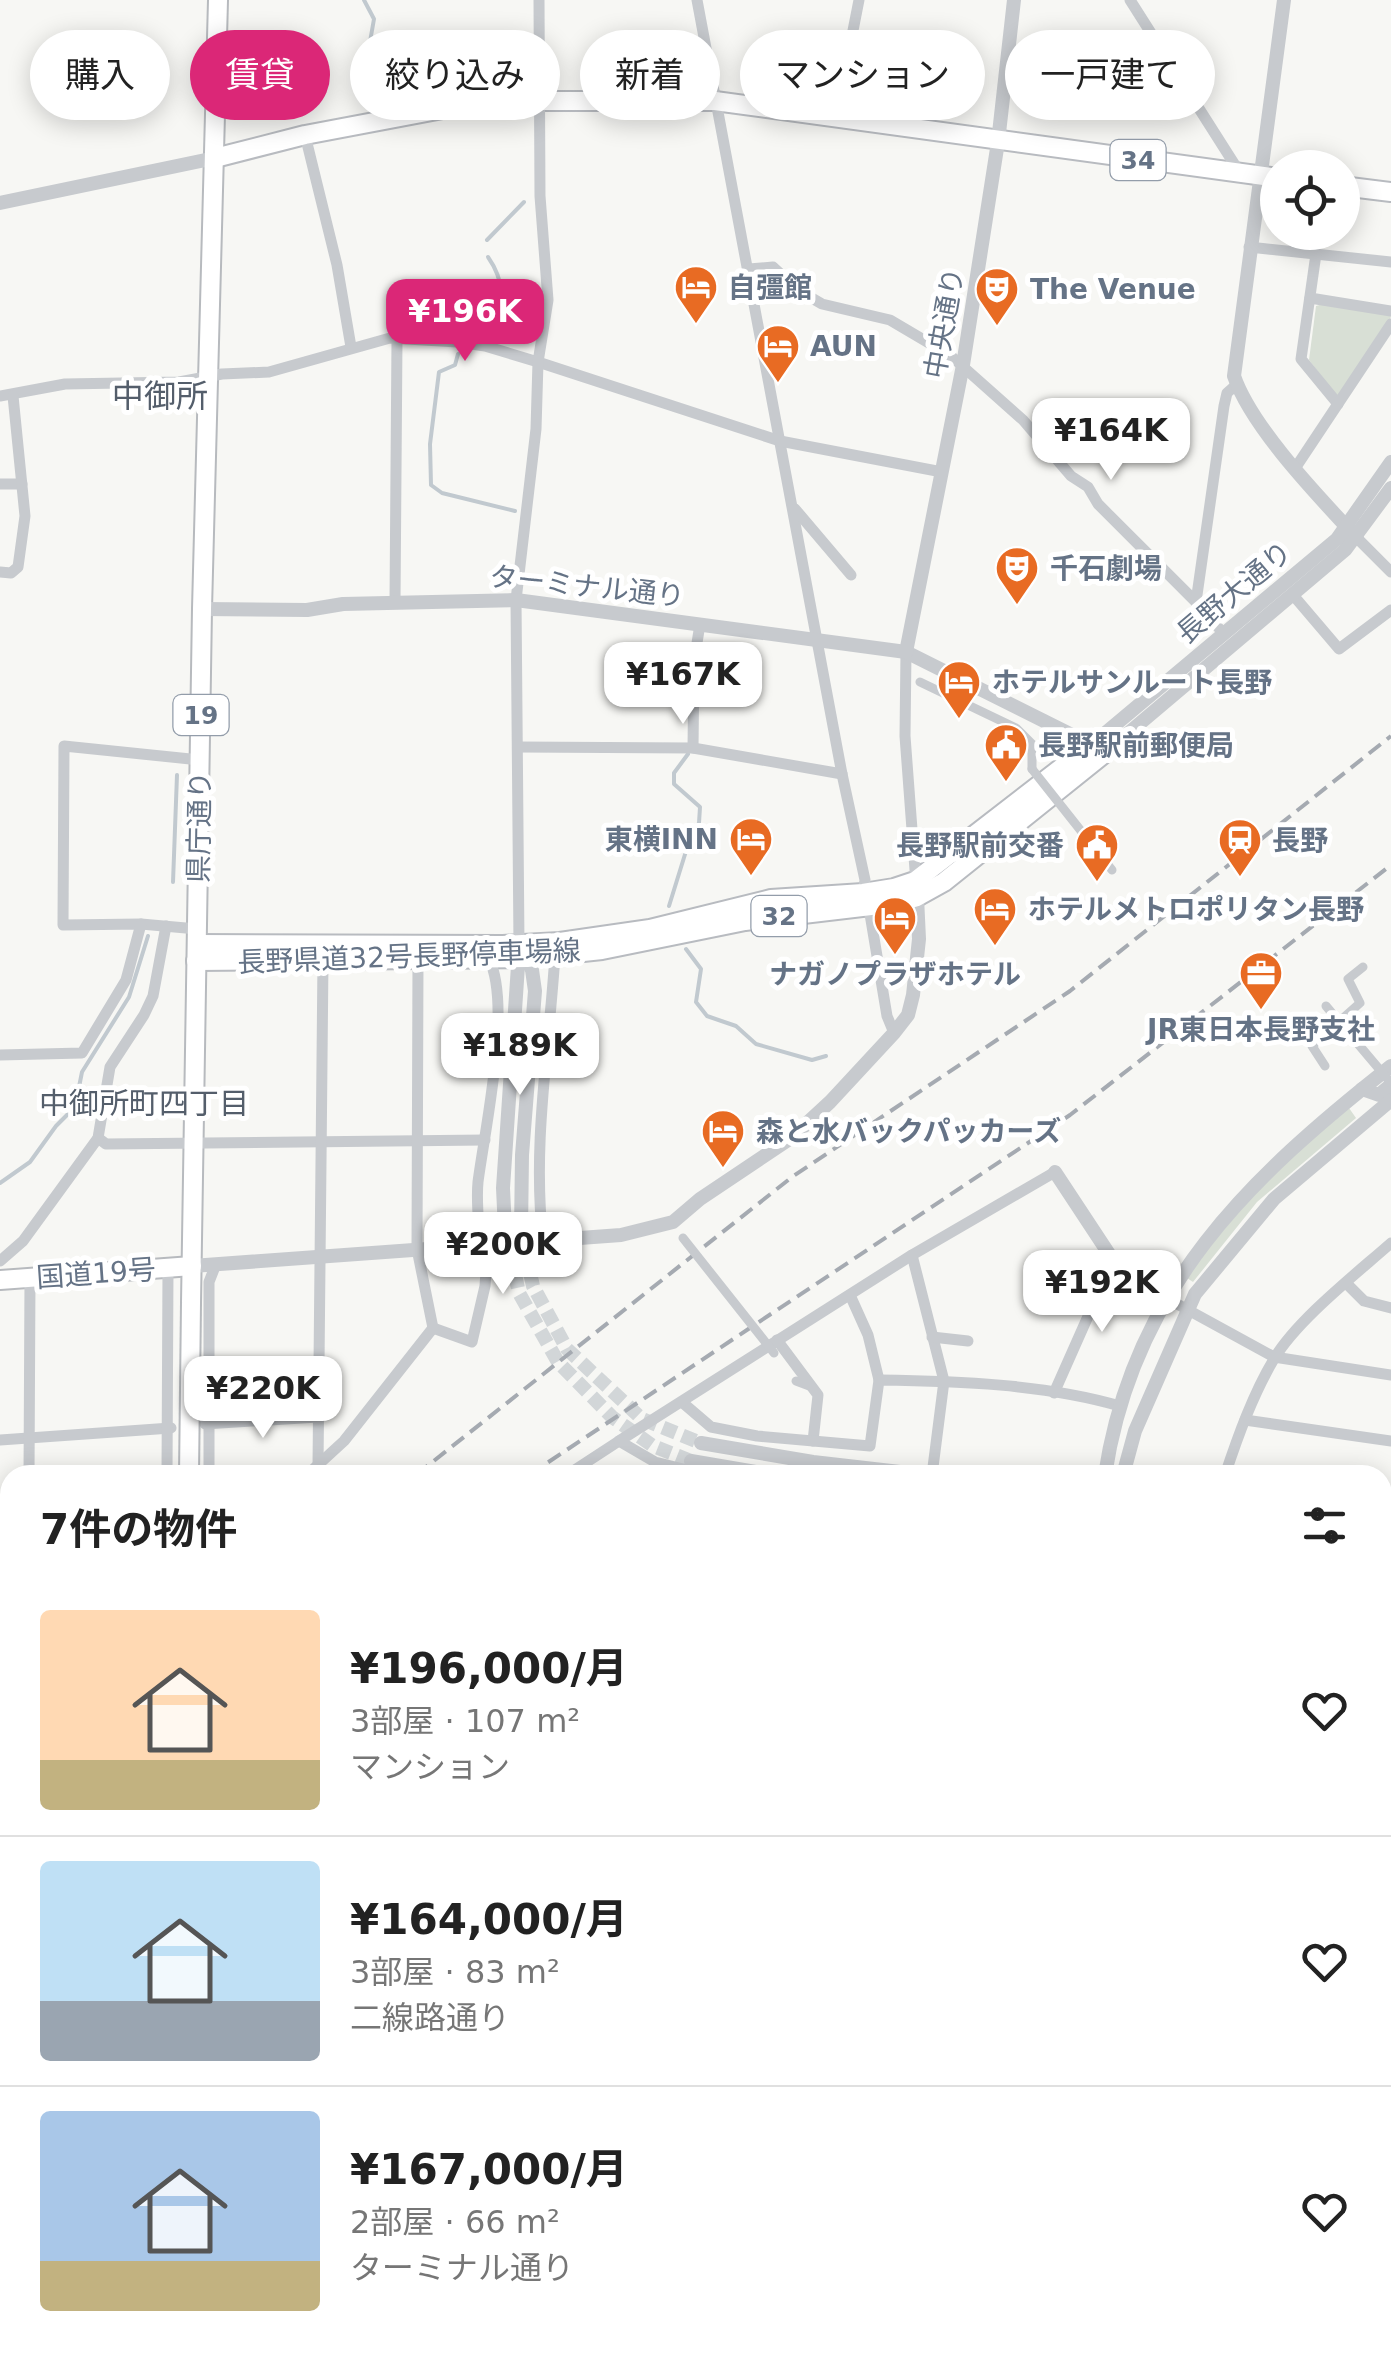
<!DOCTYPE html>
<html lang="ja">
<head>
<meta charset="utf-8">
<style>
  body { margin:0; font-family:"DejaVu Sans","Noto Sans JP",sans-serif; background:#f6f6f6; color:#222; height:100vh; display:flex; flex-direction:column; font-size:38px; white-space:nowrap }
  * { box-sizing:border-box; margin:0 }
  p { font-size:32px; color:#767676 }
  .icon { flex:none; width:55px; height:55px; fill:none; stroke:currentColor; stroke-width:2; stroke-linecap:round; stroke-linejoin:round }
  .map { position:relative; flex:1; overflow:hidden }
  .drawer { position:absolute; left:0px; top:1465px; width:1392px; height:890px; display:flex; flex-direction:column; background:#fff; border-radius:30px 30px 0 0; box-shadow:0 5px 25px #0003 }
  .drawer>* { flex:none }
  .hud { position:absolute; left:30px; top:30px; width:1332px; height:90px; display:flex; gap:20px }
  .controls { position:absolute; left:1260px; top:150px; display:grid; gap:20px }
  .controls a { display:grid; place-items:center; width:100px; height:100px; border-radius:50%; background:#fff; box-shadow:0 5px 25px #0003; font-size:50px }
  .price { position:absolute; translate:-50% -85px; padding:0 22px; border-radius:20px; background:#fff; color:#222; font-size:32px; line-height:65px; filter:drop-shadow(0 2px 5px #0008) }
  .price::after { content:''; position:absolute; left:50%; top:60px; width:30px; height:22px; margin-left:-15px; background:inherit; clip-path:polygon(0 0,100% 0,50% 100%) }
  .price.selected { background:#db2777; color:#fff }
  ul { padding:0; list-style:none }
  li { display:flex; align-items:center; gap:30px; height:250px; padding:0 40px }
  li+li { border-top:2px solid #e0e0e0 }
  li span { display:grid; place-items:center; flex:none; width:280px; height:200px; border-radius:10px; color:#555 }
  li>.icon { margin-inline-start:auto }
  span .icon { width:120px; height:120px; fill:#fffc; stroke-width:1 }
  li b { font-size:42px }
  h2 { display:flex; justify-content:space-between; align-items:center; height:120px; padding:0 40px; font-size:42px }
  .tag { padding:0 35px; border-radius:45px; background:#fff; box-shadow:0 5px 25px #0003; font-size:35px; line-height:90px }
  .tag.selected { background:#db2777; color:#fff }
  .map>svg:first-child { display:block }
</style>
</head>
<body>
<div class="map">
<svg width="1391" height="2355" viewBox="0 0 1391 2355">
  <rect width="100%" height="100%" fill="#f7f7f4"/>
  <g fill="#d8dfd5">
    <polygon points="1323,304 1389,313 1391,317 1339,395 1336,395 1309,360 1316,306"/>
    <path d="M1349 1108 1356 1118 1257 1202 1193 1282 1187 1278C1235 1209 1284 1162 1349 1108Z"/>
    <polygon points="855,2345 1344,2345 1367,2346 1367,2355 860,2355"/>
  </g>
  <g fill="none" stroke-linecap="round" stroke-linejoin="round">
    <g stroke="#c1c9cf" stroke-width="4">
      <polyline points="364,0 374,19 368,53"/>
      <polyline points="487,240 524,202"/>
      <path d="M488 257C507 284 503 308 500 339"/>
      <polyline points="458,354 455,365 439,372 430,444 431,485 442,493 515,511"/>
      <polyline points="173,882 177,775"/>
      <polyline points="669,906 691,835 699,823 700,807 674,784 674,773 688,754"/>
      <polyline points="686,949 701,969 696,1002 707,1016 736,1026 756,1044 812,1060 826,1056"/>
      <polyline points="0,1183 30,1162 56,1126 75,1107 82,1072 129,997 148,936"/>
      <polyline points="8,1981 9,2107"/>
      <polyline points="1382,2335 1391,2336"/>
      <polyline points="802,2355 803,2345"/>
    </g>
    <g stroke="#d2d6d8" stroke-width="14" stroke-dasharray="14 7" stroke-linecap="butt">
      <polyline points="521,1232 533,1286 567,1349 642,1419 701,1443"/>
      <polyline points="506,1233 519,1293 558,1362 612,1417 653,1446 691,1461"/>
    </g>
    <g stroke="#b8bbc0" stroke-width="22">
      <g id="primary">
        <polyline points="215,158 305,135 485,101 715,101 1278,178"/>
        <polyline points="1342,186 1391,192"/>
        <polyline points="197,944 503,945 560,942 650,929 771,899 863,893 894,888 915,881 1091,745"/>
        <polyline points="196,961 527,958 602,950 745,921 896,903 917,897 944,882 1106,752"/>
      </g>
    </g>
    <g stroke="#b7babe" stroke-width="22">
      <g id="trunk">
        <polyline points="0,1280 192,1266"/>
        <polyline points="191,1303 202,609 218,0"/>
        <polyline points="193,2345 194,2355"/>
      </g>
    </g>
    <g stroke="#c7cace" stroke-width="9">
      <polyline points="920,682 1016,728 1032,744 1032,769"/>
      <polyline points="1325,1066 1312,1046 1360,1003 1348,979 1363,967"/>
      <polyline points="796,1381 812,1387"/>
      <polyline points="1382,1737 1391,1734"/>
    </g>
    <g stroke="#c7cace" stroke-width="11">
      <polyline points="697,0 842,774 865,880 863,893"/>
      <polyline points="1130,0 1240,173"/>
      <polyline points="836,117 859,0"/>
      <polyline points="305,135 337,265 351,347"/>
      <polyline points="1249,247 1391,262"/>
      <polyline points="1316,254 1301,359 1338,404"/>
      <polyline points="749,269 773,267 798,290 822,304 890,320 951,356 1023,420 1071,476 1088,487 1098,504 1196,602"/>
      <polyline points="1310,298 1391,311"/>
      <polyline points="0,396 65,384 179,382 222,374 269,372 390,338 457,342 485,346 538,362 780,441 942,472"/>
      <polyline points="1296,467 1391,324"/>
      <polyline points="0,484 22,484"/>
      <polyline points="795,509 851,575"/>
      <polyline points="1357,538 1391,572"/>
      <polyline points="0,572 11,573 18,567 25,516 13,396"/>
      <polyline points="1293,595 1339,649 1391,610"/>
      <polyline points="395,602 397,339"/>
      <polyline points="1223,633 1196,602 1224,406 1227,393 1236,385"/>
      <polyline points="906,652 905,736 916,883"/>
      <polyline points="518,747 693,748 842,774"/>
      <polyline points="693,748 694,662 700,624"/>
      <polyline points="869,908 887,1016 894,1033"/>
      <polyline points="197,929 141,924 63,925 64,746 200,760"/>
      <polyline points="519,944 516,600 536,429 538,362 548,300 540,196 539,0"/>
      <polyline points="0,1055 82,1053 126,980 141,924"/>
      <polyline points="98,1138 106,1144 485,1140"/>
      <path d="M543 1241C532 1144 549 1051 555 955"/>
      <path d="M480 1244C479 1224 476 1202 478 1182 485 1128 512 1005 489 959"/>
      <polyline points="912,1255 944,1381 932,1475"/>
      <polyline points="0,1261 23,1241 98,1138 110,1067 144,1015 153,996 166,926"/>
      <polyline points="1346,1283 1364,1301 1391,1308"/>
      <polyline points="850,1295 868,1335 879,1380"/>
      <polyline points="1168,1299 1274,1357 1391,1375"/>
      <polyline points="433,1328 472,1342 485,1286 488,1244"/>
      <polyline points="932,1337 968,1341"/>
      <polyline points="777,1340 818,1395 813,1441"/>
      <polyline points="1054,1393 1113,1260"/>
      <path d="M683 1403 711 1427 757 1436 870 1446 879 1380C957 1381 1044 1384 1120 1406"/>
      <polyline points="1245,1420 1391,1441"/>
      <polyline points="205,1424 318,1417"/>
      <polyline points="0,1440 171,1428"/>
      <polyline points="318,1466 323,959"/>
      <polyline points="29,1475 30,1278"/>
      <polyline points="167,1475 168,1268"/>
      <polyline points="209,1475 209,1282 216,1264"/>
      <polyline points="307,1475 344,1441 433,1328 417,1249 418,959"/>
      <polyline points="567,1475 619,1441"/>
      <polyline points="707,1475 655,1462 619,1441 912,1255 1055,1172"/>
      <path d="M1225 1475C1238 1436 1253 1394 1274 1359 1297 1320 1356 1274 1391 1243"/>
      <polyline points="0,1578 10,1578"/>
      <polyline points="1382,1646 1391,1647"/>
      <polyline points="0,1688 10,1685"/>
      <polyline points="1382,1714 1391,1716"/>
      <polyline points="1382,1828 1391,1828"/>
      <polyline points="0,1966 10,1966"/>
      <polyline points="1382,1996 1391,1998"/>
      <polyline points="0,2116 10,2116"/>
      <polyline points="1382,2209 1391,2209"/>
      <polyline points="1382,2342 1391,2342"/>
      <polyline points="89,2345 89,2355"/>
      <polyline points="380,2345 380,2355"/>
      <polyline points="850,2345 853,2355"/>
      <polyline points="514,2355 514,2345"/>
      <polyline points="626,2355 627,2345"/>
      <polyline points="722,2355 724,2345"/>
    </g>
    <g stroke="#c7cace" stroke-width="14">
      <path d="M1284 0 1234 376C1252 428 1319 497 1357 538"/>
      <polyline points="0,203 215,158"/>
      <polyline points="202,609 307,610 343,604 516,600 906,652 1106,752 1345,550 1391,488"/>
      <polyline points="906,652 963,365 998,142 1014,0"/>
      <polyline points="1091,745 1337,539 1391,462"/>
      <polyline points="1362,1089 1379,1095 1391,1085"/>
      <polyline points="1055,1172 1113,1260 1168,1299"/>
      <polyline points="505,1230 503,1188 519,951"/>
      <polyline points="521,1231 522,1155 535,991 532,970 522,949"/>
      <polyline points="192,1266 621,1235 673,1222 700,1199 791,1138 830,1102 894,1033 908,1015 913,995 919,939 917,897"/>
      <polyline points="701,1443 813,1462 926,1475"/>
      <polyline points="691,1461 773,1475"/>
      <path d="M1105 1475C1133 1288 1250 1177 1391 1066"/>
      <polyline points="1123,1475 1135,1431 1195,1294 1274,1199 1391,1100"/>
      <polyline points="1382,1535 1391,1537"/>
      <polyline points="1382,1552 1391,1553"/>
      <polyline points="1382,2075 1391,2077"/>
    </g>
    <use href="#primary" stroke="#fff" stroke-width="18"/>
    <use href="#trunk" stroke="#fff" stroke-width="18"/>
    <g stroke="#a5aab1" stroke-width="4" stroke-dasharray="15 8" stroke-linecap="butt">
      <polyline points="416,1475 792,1177 1070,991 1391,736"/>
      <polyline points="529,1475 1070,1115 1391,865"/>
      <polyline points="0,1731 10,1727"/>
      <polyline points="0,1764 10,1761"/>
    </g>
    <g stroke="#b7babe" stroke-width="22" stroke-linecap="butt">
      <polyline id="trunk-bridge" points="189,1475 191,1303"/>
    </g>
    <g stroke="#c7cace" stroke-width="9">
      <polyline points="1032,769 1112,870"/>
      <polyline points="1326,1006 1391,1083"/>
      <polyline points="683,1238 774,1353"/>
    </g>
    <use href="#trunk-bridge" stroke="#fff" stroke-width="18"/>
  </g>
  <defs>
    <g id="hotel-pin" transform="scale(2.25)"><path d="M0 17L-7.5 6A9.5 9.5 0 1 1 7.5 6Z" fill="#e86b23" stroke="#fff"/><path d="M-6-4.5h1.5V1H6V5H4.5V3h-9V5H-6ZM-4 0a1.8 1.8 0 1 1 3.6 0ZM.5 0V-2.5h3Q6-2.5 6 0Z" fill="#fff"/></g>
    <g id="theatre-pin" transform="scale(2.25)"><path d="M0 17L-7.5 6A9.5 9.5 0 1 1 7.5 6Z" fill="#e86b23" stroke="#fff"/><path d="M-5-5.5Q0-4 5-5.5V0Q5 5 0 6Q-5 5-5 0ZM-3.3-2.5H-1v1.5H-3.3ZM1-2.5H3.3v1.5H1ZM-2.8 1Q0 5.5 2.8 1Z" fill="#fff"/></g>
    <g id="civic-pin" transform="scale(2.25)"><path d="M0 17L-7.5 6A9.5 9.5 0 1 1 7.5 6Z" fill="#e86b23" stroke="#fff"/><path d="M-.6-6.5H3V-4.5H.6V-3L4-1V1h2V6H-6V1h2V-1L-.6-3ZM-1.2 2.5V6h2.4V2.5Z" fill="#fff"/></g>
    <g id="station-pin" transform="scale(2.25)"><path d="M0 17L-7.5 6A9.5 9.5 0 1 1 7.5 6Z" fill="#e86b23" stroke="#fff"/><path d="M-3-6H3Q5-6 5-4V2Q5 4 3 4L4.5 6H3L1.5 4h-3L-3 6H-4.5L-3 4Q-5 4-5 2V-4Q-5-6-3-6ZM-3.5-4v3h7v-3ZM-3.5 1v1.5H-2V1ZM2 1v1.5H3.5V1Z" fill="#fff"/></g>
    <g id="office-pin" transform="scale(2.25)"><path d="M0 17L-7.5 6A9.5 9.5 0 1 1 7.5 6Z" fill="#e86b23" stroke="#fff"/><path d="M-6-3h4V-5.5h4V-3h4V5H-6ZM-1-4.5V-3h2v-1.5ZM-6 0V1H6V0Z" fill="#fff"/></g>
  </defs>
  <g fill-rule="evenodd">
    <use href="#hotel-pin" x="696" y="287"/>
    <use href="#theatre-pin" x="997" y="289"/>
    <use href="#hotel-pin" x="778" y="346"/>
    <use href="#theatre-pin" x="1017" y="568"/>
    <use href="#hotel-pin" x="959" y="682"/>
    <use href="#civic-pin" x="1006" y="745"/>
    <use href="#hotel-pin" x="751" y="839"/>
    <use href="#station-pin" x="1240" y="840"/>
    <use href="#civic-pin" x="1097" y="845"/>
    <use href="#hotel-pin" x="995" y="909"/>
    <use href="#hotel-pin" x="895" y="918"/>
    <use href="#office-pin" x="1261" y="973"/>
    <use href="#hotel-pin" x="723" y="1131"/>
  </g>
  <g text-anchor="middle" stroke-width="10" stroke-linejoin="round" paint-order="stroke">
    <g fill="#fff" stroke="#939daa" stroke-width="2.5">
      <rect x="1110.5" y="140" width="55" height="40" rx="8"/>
      <rect x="173.5" y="695" width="55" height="40" rx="8"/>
      <rect x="751.5" y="896" width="55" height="40" rx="8"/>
    </g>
    <g font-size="25" font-weight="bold" fill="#657386">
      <text x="1138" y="169">34</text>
      <text x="201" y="724">19</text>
      <text x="779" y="925">32</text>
    </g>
    <g font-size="28" font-weight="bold" fill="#657386" stroke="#fff" text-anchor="start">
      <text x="728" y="297">自彊館</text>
      <text x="1030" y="299">The Venue</text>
      <text x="810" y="356">AUN</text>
      <text x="1050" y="578">千石劇場</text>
      <text x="992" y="692">ホテルサンルート長野</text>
      <text x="1038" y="755">長野駅前郵便局</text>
      <text x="718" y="849" text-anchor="end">東横INN</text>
      <text x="1272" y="850">長野</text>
      <text x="1064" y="855" text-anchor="end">長野駅前交番</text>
      <text x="1028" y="919">ホテルメトロポリタン長野</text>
      <text x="895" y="984" text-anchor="middle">ナガノプラザホテル</text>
      <text x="1261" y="1039" text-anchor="middle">JR東日本長野支社</text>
      <text x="756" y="1141">森と水バックパッカーズ</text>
    </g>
    <g font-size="28" fill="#657386" stroke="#fff">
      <text transform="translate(944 323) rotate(-80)" y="10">中央通り</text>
      <text transform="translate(587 586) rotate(6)" y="10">ターミナル通り</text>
      <text transform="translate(1234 592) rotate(-40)" y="10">長野大通り</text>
      <text transform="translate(199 827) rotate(-89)" y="10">県庁通り</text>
      <text transform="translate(409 956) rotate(-2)" y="10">長野県道32号長野停車場線</text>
      <text transform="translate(96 1273) rotate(-4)" y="10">国道19号</text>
    </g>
    <g font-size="30" fill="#545e6b" stroke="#fff">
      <text x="144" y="1114">中御所町四丁目</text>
    </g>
    <g font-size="32" fill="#545e6b" stroke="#fff">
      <text x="160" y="407">中御所</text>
    </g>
  </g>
</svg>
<div class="controls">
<a><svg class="icon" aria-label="locate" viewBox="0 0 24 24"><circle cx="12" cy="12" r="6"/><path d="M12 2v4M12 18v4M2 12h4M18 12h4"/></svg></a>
</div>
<b class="price selected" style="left:465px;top:364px">¥196K</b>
<b class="price" style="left:1111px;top:483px">¥164K</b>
<b class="price" style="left:683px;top:727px">¥167K</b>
<b class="price" style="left:520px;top:1098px">¥189K</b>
<b class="price" style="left:503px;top:1297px">¥200K</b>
<b class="price" style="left:1102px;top:1335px">¥192K</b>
<b class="price" style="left:263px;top:1441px">¥220K</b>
<div class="hud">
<a class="tag">購入</a>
<a class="tag selected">賃貸</a>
<a class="tag">絞り込み</a>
<a class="tag">新着</a>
<a class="tag">マンション</a>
<a class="tag">一戸建て</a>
</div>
<section class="drawer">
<h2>7件の物件<svg class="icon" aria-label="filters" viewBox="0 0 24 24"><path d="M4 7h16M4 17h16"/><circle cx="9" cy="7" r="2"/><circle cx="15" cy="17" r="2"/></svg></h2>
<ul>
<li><span style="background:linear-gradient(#ffd9b3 75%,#c2b280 0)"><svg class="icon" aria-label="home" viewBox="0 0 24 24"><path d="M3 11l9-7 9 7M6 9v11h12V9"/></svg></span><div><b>¥196,000/月</b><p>3部屋 · 107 m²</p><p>マンション</p></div><svg class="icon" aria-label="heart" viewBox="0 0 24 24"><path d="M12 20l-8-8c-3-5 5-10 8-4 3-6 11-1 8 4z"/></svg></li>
<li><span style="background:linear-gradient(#bfe0f5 70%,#9aa5b1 0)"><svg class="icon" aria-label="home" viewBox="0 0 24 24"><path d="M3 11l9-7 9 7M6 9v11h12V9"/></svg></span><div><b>¥164,000/月</b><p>3部屋 · 83 m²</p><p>二線路通り</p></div><svg class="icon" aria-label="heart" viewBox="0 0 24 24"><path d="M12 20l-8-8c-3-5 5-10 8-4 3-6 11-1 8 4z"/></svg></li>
<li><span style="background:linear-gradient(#a9c7e8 75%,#c2b280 0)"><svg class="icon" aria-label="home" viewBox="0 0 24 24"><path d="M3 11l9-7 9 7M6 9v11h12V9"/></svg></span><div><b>¥167,000/月</b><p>2部屋 · 66 m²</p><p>ターミナル通り</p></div><svg class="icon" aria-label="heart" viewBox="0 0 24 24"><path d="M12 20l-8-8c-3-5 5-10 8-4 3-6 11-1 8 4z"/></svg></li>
</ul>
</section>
</div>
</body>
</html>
